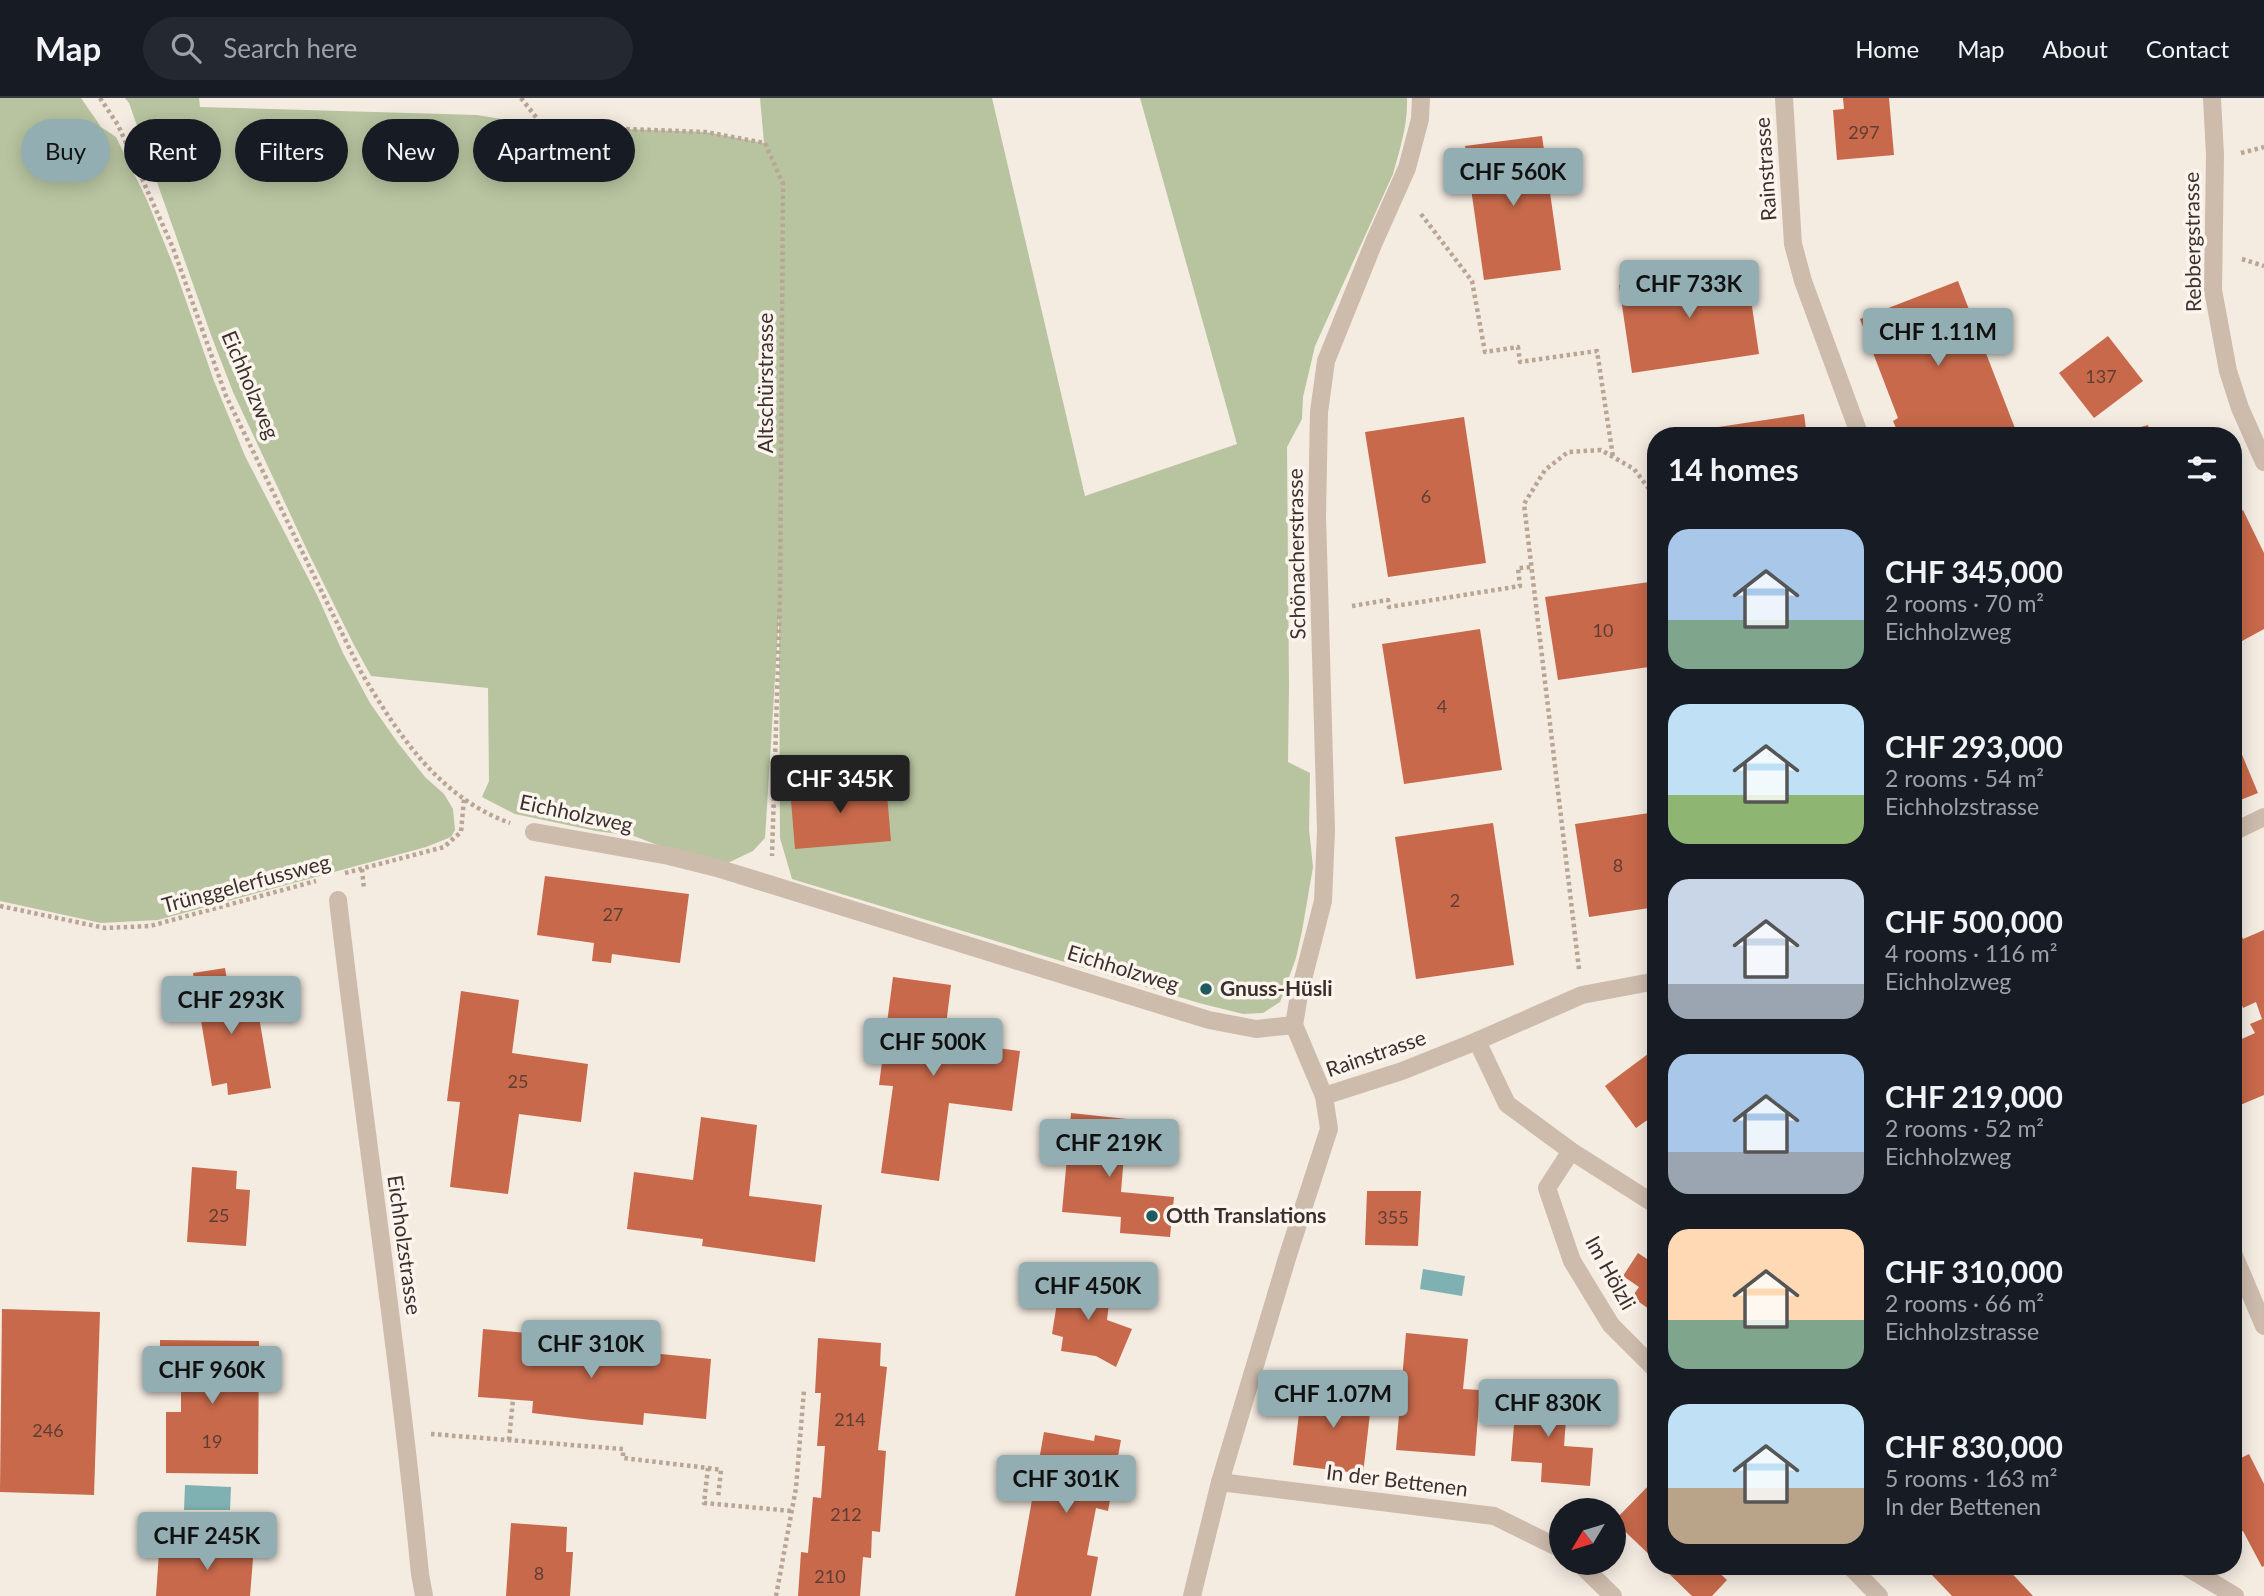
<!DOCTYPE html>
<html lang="en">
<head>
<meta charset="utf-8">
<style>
  body { margin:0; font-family:Lato,sans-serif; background:#242831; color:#f1f3f6; height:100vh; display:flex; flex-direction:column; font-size:26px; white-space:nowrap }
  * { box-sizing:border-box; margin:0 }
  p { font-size:23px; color:#9ea1a6 }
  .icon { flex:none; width:38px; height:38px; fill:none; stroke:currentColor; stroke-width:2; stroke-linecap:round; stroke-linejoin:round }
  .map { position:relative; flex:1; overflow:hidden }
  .details { position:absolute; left:1647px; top:329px; width:595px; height:1148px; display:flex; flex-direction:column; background:#171b24; border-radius:28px; box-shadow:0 4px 18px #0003 }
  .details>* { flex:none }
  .banner { position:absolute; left:21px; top:21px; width:665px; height:63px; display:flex; gap:14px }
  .needle { width:46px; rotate:232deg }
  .controls { position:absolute; left:1549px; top:1400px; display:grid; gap:14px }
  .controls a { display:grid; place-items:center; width:77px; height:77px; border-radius:50%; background:#171b24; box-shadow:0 4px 18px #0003; font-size:35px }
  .price { position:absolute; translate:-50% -60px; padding:0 16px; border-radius:7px; background:#92aeb2; color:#111; font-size:23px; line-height:46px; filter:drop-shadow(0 2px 4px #0008) }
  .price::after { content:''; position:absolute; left:50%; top:42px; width:21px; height:16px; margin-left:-10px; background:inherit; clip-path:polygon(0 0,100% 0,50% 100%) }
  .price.selected { background:#222; color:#fff }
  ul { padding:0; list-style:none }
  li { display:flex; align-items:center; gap:21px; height:175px; padding:0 21px }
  li span { display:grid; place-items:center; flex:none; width:196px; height:140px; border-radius:21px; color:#555 }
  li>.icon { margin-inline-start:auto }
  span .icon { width:84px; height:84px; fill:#fffc; stroke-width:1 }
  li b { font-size:30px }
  h2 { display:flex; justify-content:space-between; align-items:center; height:84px; padding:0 21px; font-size:30px }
  .chip { padding:0 24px; border-radius:32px; background:#171b24; box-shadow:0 4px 18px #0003; font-size:24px; line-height:63px }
  .chip.selected { background:#92aeb2; color:#111 }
  header { display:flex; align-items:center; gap:42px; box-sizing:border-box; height:98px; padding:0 35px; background:#171b24; border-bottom:2px solid #363941 }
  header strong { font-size:33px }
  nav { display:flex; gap:38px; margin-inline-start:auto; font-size:24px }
  .search { width:490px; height:63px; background:#242831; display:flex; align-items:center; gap:18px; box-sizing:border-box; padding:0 24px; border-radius:38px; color:#9ea1a6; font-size:26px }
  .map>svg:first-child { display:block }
</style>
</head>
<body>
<header>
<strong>Map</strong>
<div class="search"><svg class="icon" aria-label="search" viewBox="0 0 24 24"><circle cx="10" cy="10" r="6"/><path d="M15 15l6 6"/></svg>Search here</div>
<nav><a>Home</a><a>Map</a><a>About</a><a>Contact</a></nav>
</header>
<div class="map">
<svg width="2264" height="1498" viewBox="0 0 2264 1498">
  <rect width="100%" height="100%" fill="#f4ebe1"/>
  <g fill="#b8c4a0">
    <polygon points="0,0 81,0 101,29 116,39 147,102 176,174 214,283 245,358 318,499 343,555 370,605 398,645 425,679 444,696 453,711 455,732 451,739 426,749 158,822 101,825 0,803"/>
    <path d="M125 0H199L200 9 477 17 543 28 706 34 764 45 760 0H992L1085 398 1237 346 1140 0H1407C1408 26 1400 51 1393 76L1315 248 1303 299 1302 321 1287 349 1289 588 1288 664 1310 675 1309 731 1313 769 1302 833 1296 860 1280 904 1263 915 1243 916 1199 905 792 781 780 740 779 516 765 740 753 753 717 770 634 738 596 733 515 716 482 699 489 683 488 590 371 578 354 547 307 452 233 294 211 237 129 5Z"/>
  </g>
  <g fill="#7fb0b2">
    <polygon points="1423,1171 1465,1178 1462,1198 1420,1191"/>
    <polygon points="185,1387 231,1389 230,1412 184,1412"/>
  </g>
  <g fill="#c8694b">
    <polygon points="1843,0 1889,0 1894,57 1837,62 1833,12 1844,11"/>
    <polygon points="1542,38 1561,172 1484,182 1465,48"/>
    <polygon points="1746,168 1759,256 1632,275 1619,187"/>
    <polygon points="1958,183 2018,338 1906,338 1905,334 1899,337 1893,323 1898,320 1860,221"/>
    <polygon points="2108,238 2143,283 2094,320 2059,275"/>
    <polygon points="1804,316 1807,338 1685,338 1685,334"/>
    <polygon points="1464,319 1486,465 1388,479 1365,334"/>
    <polygon points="2148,327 2151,338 2110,338 2110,337"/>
    <polygon points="2243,412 2264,455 2264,531 2233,548 2233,418"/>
    <polygon points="1656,483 1656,568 1558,582 1545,499"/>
    <polygon points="1480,531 1502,672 1404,686 1382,546"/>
    <polygon points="2233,635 2258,695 2233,705"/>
    <polygon points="886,684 891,743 795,751 790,691"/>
    <polygon points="1656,714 1656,809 1589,819 1575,726"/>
    <polygon points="1493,725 1514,867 1416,881 1395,739"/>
    <polygon points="545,778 689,796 680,865 612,856 611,865 592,863 594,845 537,837"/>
    <polygon points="2239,831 2243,841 2264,832 2264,997 2233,1010 2233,945 2255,935 2250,926 2262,921 2256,904 2243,910 2238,897 2233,899 2233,834"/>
    <polygon points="225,870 231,905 256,901 271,990 228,997 227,985 212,988 193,875"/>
    <polygon points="893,879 951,887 944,943 1020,953 1012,1013 949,1005 939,1083 881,1075 893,988 879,987"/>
    <polygon points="461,893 519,902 512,955 588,966 581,1024 519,1016 508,1096 450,1089 460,1004 447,1003"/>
    <polygon points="1656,950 1656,1016 1636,1030 1605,988"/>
    <polygon points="1071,1015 1127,1021 1121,1094 1174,1099 1170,1139 1120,1135 1121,1119 1062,1114"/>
    <polygon points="701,1019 757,1027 749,1098 822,1107 815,1164 702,1148 703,1141 627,1131 634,1074 693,1082"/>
    <polygon points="192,1069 237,1073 236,1091 250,1092 246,1148 187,1144"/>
    <polygon points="1367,1093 1421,1093 1418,1148 1365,1147"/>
    <polygon points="1638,1155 1656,1167 1656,1216 1632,1199 1639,1189 1623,1178"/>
    <polygon points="1061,1180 1111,1188 1107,1222 1132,1231 1116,1269 1096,1258 1061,1253 1063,1239 1052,1236"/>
    <polygon points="2,1211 100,1214 94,1397 0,1394"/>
    <polygon points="483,1231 538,1236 537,1244 599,1248 597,1258 650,1262 651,1255 711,1261 706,1321 644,1315 643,1327 591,1322 532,1315 533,1303 478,1299"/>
    <polygon points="1406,1235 1468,1241 1463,1291 1480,1292 1475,1358 1396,1352"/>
    <polygon points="818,1240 881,1245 880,1268 887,1269 878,1352 886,1353 880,1434 872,1433 871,1460 863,1459 860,1498 798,1498 801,1454 808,1455 813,1399 821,1400 825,1348 817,1348 821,1295 815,1295"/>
    <polygon points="160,1242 259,1243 258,1376 166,1375 166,1314 181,1314 181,1294 160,1294"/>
    <polygon points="1302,1289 1372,1298 1363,1376 1293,1367"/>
    <polygon points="1517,1291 1568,1295 1564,1348 1593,1350 1590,1388 1541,1384 1542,1365 1511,1363"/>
    <polygon points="1044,1334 1094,1343 1095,1337 1121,1342 1108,1413 1096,1410 1087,1457 1098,1459 1091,1498 1015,1498"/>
    <polygon points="2249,1356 2264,1386 2264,1468 2262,1469 2243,1433 2233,1438 2233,1364"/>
    <polygon points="1656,1380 1656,1463 1614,1423"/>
    <polygon points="511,1425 567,1429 566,1454 573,1454 570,1498 506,1498"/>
    <polygon points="208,1445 254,1448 250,1498 156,1498 159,1454 207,1458"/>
    <polygon points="1661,1468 1712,1468 1727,1482 1712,1498 1692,1498"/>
    <polygon points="1941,1468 1983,1468 1987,1472 1991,1468 2005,1468 2033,1498 1952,1498 1932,1477"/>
  </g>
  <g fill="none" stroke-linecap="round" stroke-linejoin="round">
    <g stroke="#b9a596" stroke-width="4.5" stroke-dasharray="3.5 3.5" stroke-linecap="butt">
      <path d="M100 0 118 27 173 150 226 298 361 574C398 636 438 699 510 725"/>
      <polyline points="521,0 543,28 706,34 765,45 783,86 780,499 772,758"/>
      <polyline points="2241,55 2264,49"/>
      <polyline points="1421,116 1472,183 1485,254 1518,249 1520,264 1597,253 1613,359"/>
      <polyline points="2242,161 2264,168"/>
      <polyline points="1352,508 1388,502 1389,509 1520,488 1518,470 1532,469"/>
      <polyline points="362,771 364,791"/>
      <polyline points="345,775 444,749 461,734 464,701"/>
      <polyline points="0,808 105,830 150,828 316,783"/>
      <polyline points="1579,871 1524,406 1545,372 1568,354 1601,352 1634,371 1656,400"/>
      <polyline points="431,1336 623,1351 623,1360 708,1370 704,1405 792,1413"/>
      <polyline points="509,1342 513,1301"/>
      <polyline points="708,1370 721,1372 718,1400"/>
      <polyline points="776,1498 796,1390 804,1292"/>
    </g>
    <g stroke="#cdbbac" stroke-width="18">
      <polyline points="1784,0 1793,146 1803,183 1860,338"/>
      <polyline points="2212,0 2215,57 2213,192 2228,273 2240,310 2264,364"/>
      <polyline points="534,734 669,758 717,770 1209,922 1256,931 1294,927"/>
      <polyline points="2233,734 2264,719"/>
      <path d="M338 802C364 1027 398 1251 420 1476L424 1498"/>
      <polyline points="1294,927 1299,897 1323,803 1326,732 1317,418 1319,314 1326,263 1374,144 1407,70 1420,21 1421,0"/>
      <polyline points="1477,943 1507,1006 1571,1053 1656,1107"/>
      <polyline points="1324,998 1402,973 1477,943 1582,897 1656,883"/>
      <polyline points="1571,1053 1547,1090 1572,1163 1611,1227 1656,1272"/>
      <polyline points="2233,1155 2264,1228"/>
      <polyline points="1220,1384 1494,1418 1561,1451"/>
      <polyline points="1579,1465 1613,1498"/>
      <polyline points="1850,1468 1879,1498"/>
      <polyline points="2185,1468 2235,1498"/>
      <polyline points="1192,1498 1220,1384 1288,1157 1329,1031 1324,998 1294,927"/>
    </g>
  </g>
  <g fill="#1f5a5e" stroke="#fbf5ee" stroke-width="2.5">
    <circle cx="1206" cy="891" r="7"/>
    <circle cx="1152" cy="1118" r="7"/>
  </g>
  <g text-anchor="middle" stroke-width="7" stroke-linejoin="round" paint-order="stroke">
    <g font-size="18" fill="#5e3e33">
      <text x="1864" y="41">297</text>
      <text x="2101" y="285">137</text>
      <text x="1426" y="405">6</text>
      <text x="1603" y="539">10</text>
      <text x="1442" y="615">4</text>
      <text x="1618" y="774">8</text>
      <text x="1455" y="809">2</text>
      <text x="613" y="823">27</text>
      <text x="518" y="990">25</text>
      <text x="219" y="1124">25</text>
      <text x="1393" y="1126">355</text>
      <text x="850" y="1328">214</text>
      <text x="48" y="1339">246</text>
      <text x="212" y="1350">19</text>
      <text x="846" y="1423">212</text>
      <text x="539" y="1482">8</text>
      <text x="830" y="1485">210</text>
    </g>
    <g font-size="21" fill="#3b302b" stroke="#fbf5ee">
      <text transform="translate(1766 71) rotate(-94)" y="7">Rainstrasse</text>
      <text transform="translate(2193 144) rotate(-91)" y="7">Rebbergstrasse</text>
      <text transform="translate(766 285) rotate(-90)" y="7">Altschürstrasse</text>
      <text transform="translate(250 287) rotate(67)" y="7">Eichholzweg</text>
      <text transform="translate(1297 456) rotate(-91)" y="7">Schönacherstrasse</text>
      <text transform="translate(576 716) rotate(12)" y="7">Eichholzweg</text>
      <text transform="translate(246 786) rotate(-15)" y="7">Trünggelerfussweg</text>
      <text transform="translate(1123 871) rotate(17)" y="7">Eichholzweg</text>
      <text transform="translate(1376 956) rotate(-19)" y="7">Rainstrasse</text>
      <text transform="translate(404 1147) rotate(82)" y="7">Eichholzstrasse</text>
      <text transform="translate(1610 1175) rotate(61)" y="7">Im Hölzli</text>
      <text transform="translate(1397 1383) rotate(7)" y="7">In der Bettenen</text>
    </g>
    <g font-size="21" font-weight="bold" fill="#3b302b" stroke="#fbf5ee" text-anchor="start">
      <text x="1220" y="898">Gnuss-Hüsli</text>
      <text x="1166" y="1125">Otth Translations</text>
    </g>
  </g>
</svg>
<div class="controls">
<a><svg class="needle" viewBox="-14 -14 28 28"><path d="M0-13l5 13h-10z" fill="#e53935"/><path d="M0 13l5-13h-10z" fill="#9ea1a6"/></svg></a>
</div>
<b class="price" style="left:1513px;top:110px">CHF 560K</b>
<b class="price" style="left:1689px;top:222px">CHF 733K</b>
<b class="price" style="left:1938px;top:270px">CHF 1.11M</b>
<b class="price selected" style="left:840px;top:717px">CHF 345K</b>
<b class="price" style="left:231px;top:938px">CHF 293K</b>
<b class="price" style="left:933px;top:980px">CHF 500K</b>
<b class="price" style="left:1109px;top:1081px">CHF 219K</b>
<b class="price" style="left:1088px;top:1224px">CHF 450K</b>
<b class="price" style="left:591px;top:1282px">CHF 310K</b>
<b class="price" style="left:212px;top:1308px">CHF 960K</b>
<b class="price" style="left:1333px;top:1332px">CHF 1.07M</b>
<b class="price" style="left:1548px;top:1341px">CHF 830K</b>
<b class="price" style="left:1066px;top:1417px">CHF 301K</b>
<b class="price" style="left:207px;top:1474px">CHF 245K</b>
<div class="banner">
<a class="chip selected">Buy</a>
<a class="chip">Rent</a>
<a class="chip">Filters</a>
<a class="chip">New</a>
<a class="chip">Apartment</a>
</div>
<section class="details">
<h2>14 homes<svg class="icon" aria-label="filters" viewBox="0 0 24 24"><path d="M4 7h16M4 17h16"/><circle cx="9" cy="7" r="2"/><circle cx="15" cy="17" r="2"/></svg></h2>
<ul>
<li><span style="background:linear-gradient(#a9c7e8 65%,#7fa58c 0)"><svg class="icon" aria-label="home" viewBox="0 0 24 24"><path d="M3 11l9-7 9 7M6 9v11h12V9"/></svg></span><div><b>CHF 345,000</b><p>2 rooms · 70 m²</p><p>Eichholzweg</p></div></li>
<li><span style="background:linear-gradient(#bfe0f5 65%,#8fb573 0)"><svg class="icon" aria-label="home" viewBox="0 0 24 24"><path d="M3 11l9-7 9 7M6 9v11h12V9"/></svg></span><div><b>CHF 293,000</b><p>2 rooms · 54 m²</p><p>Eichholzstrasse</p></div></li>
<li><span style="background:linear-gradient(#c9d6e8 75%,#9aa5b1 0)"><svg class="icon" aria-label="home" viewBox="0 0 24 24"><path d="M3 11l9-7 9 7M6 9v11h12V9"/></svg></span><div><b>CHF 500,000</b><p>4 rooms · 116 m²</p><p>Eichholzweg</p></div></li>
<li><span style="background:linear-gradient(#a9c7e8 70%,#9aa5b1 0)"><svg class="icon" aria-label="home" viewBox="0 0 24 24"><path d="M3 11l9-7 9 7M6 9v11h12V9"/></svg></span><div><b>CHF 219,000</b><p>2 rooms · 52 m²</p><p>Eichholzweg</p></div></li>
<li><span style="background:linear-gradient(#ffd9b3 65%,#7fa58c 0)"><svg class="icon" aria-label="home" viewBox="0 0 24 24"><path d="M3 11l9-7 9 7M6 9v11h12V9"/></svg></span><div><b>CHF 310,000</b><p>2 rooms · 66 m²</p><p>Eichholzstrasse</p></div></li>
<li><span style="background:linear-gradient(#bfe0f5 60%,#b9a48a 0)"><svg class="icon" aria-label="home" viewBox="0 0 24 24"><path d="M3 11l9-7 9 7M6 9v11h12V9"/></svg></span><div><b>CHF 830,000</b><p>5 rooms · 163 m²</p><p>In der Bettenen</p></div></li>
</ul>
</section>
</div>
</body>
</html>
